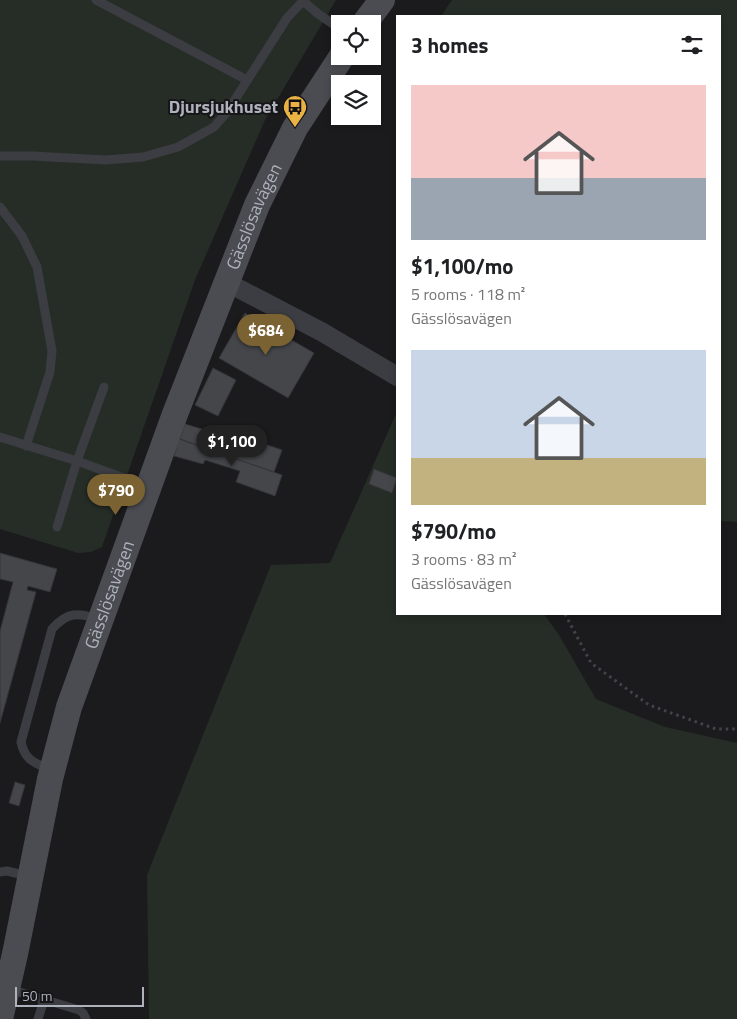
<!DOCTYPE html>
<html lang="en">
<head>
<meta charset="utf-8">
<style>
  body { margin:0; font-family:"Titillium Web",sans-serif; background:#f2f2f2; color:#202124; height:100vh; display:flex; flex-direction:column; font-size:19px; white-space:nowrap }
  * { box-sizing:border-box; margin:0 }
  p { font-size:16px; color:#757577 }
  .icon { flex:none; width:28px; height:28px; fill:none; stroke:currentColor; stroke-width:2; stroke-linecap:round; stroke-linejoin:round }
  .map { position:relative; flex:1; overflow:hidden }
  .sheet { position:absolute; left:396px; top:15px; width:325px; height:600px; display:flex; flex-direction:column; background:#fff; border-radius:0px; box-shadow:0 2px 8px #0003 }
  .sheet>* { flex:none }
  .controls { position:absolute; left:331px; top:15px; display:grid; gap:10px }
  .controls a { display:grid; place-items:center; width:50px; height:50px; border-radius:0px; background:#fff; box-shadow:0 2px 8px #0003; font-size:25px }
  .scale { position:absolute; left:15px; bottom:12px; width:129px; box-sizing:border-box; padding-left:5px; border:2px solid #aeb2bc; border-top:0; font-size:14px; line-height:18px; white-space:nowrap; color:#aeb2bc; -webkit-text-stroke:4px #161618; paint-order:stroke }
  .price { position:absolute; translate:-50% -42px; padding:0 11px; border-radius:18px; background:#7b6233; color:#fff; font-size:16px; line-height:32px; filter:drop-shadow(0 1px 2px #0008) }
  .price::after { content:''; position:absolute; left:50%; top:30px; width:15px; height:11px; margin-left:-8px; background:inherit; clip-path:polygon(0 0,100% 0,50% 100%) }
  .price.active { background:#222; color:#fff }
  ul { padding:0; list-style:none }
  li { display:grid; align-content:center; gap:10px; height:265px; padding:0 15px }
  li span { display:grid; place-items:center; height:155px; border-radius:0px; color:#555 }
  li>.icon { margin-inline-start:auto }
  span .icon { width:90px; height:90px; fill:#fffc; stroke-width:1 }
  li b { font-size:21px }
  h2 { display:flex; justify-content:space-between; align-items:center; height:60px; padding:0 15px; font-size:21px }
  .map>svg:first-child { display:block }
</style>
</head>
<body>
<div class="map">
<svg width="737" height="1019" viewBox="0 0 737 1019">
  <rect width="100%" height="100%" fill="#1b1b1d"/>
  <g fill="#252d26">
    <polygon points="0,0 336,0 265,120 195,280 102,547 91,552 78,553 0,529"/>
    <polygon points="452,0 737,0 737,522 720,521 720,16 441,16"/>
    <polygon points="397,414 398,614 544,614 559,635 596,699 665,727 737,743 737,1019 149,1019 147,875 271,565 330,563 395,416"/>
  </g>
  <g fill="#45464a" stroke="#353539">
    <polygon points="245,313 314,353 288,398 219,358"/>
    <polygon points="213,368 236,380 218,416 195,405"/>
    <polygon points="185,424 215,433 210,450 180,439"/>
    <polygon points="233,433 282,450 274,472 226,456"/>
    <polygon points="179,439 282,475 275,496 236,482 240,471 205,460 203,464 174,456"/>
    <polygon points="374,469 397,478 392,493 369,484"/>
    <polygon points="0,553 57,569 50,592 28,586 27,590 36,592 0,723 0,631 13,582 0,579"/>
    <polygon points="15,782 25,785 19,806 9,803"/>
  </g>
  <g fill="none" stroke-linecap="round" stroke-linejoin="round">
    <polyline stroke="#424449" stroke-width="3" stroke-dasharray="2.5 4" stroke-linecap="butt" points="565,614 591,663 649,705 716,729 737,729"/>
    <g stroke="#3c3d42" stroke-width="9">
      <polyline points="96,0 247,80"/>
      <polyline points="302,0 317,13 340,29"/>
      <polyline points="0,156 33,156 106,160 143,157 178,147 214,127 227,112 287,18 304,0"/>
      <polyline points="0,207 22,236 37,267 52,351 50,372 26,446"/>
      <polyline points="0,437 77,461 146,486"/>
      <polyline points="57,527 77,461 104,387"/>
      <path d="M50 770C33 762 25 760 21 742L52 629C67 612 78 612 98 619"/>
      <polyline points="0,872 7,871 28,876"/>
      <polyline points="9,989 79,1010 83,1013 86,1019"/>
      <polyline points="38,1019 44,1000"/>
    </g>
    <polyline stroke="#3c3d42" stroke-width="19" points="226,282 322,332 398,377"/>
    <g stroke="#4a4c52" stroke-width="26">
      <polyline points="364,24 382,0"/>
      <path id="s1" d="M0 1019 15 954 50 779 69 707 175 414 257 205 295 128 342 56"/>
    </g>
  </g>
  <defs>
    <g id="bus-pin" transform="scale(1.25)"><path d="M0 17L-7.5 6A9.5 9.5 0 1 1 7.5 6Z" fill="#eab245" stroke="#161618"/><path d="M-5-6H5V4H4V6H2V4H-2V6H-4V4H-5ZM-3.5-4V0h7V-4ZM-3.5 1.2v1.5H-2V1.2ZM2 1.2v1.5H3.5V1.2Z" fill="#111"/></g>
  </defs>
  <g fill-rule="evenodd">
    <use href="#bus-pin" x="295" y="107"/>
  </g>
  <g text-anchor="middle" stroke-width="4" stroke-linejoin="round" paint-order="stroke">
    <g font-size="18" font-weight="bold" fill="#aeb2bc" stroke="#161618" text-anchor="end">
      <text x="278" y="113">Djursjukhuset</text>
    </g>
    <g font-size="18" fill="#aeb2bc" stroke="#161618">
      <text dy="6" stroke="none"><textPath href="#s1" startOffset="844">Gässlösavägen</textPath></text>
      <text dy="6" stroke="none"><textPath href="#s1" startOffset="439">Gässlösavägen</textPath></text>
    </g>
  </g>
</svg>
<div class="controls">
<a><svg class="icon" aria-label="locate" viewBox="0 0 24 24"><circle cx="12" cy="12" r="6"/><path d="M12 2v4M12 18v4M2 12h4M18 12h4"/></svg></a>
<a><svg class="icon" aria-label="layers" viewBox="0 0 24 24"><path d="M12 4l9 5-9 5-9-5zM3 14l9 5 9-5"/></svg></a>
</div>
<div class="scale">50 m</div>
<b class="price" style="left:266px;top:356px">$684</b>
<b class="price active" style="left:232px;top:467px">$1,100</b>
<b class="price" style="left:116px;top:516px">$790</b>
<section class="sheet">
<h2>3 homes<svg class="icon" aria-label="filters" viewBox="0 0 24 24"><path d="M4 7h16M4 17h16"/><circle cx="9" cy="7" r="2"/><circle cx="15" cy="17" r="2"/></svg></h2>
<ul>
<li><span style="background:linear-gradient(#f6c9c9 60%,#9aa5b1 0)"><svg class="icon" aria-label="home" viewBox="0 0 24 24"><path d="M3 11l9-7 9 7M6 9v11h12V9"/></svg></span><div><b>$1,100/mo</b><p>5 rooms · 118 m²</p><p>Gässlösavägen</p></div></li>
<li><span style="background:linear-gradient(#c9d6e8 70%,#c2b280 0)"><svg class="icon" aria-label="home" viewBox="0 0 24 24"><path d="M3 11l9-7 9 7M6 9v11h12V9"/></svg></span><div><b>$790/mo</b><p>3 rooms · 83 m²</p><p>Gässlösavägen</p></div></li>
</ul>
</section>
</div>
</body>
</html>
